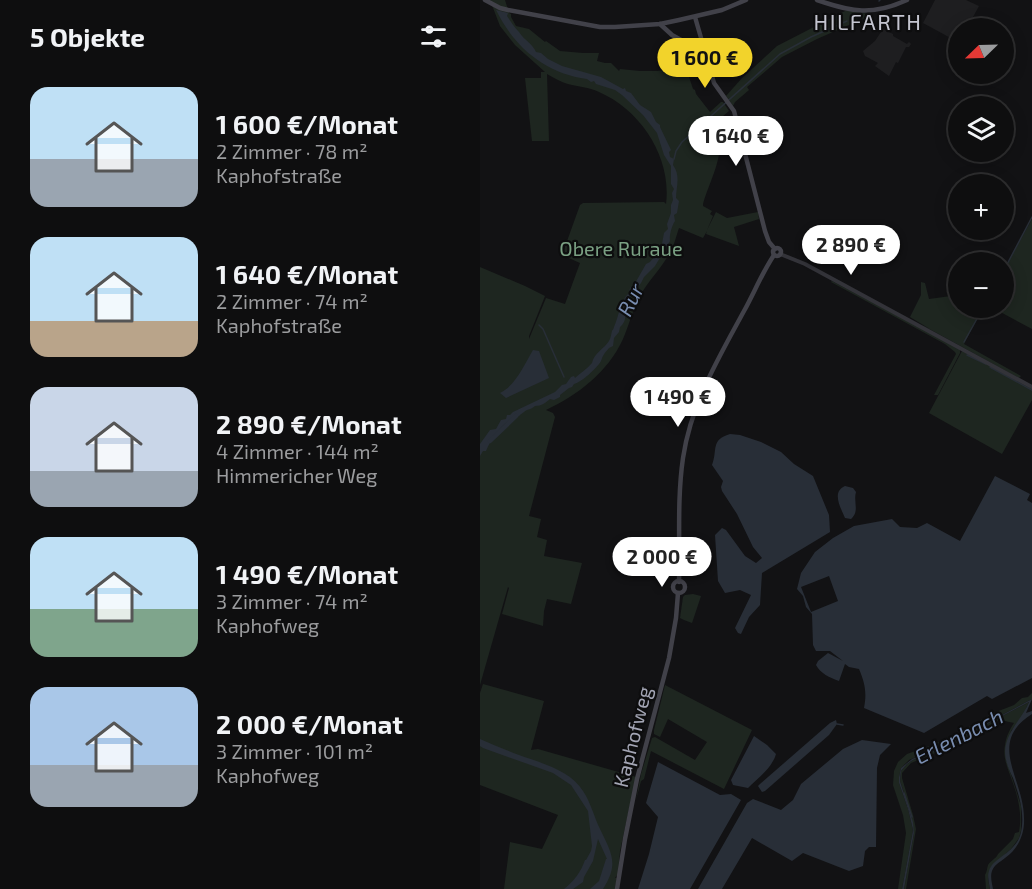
<!DOCTYPE html>
<html lang="de">
<head>
<meta charset="utf-8">
<style>
  body { margin:0; font-family:"Exo 2",sans-serif; background:#171718; color:#f1f3f6; height:100vh; display:flex; flex-direction:column; font-size:22px; white-space:nowrap }
  * { box-sizing:border-box; margin:0 }
  p { font-size:20px; color:#9b9c9e }
  .icon { flex:none; width:33px; height:33px; fill:none; stroke:currentColor; stroke-width:2; stroke-linecap:round; stroke-linejoin:round }
  .map { position:relative; flex:1; overflow:hidden }
  .sheet { display:flex; flex-direction:column; background:#0e0e0f; width:480px }
  .sheet>* { flex:none }
  .needle { width:39px; rotate:247deg }
  .buttons { position:absolute; left:468px; top:18px; display:grid; gap:12px }
  .buttons a { display:grid; place-items:center; width:66px; height:66px; border-radius:50%; background:#0e0e0f; box-shadow:0 3px 15px #0003,0 0 0 2px #2e2e2f; font-size:30px }
  .price { position:absolute; translate:-50% -51px; padding:0 14px; border-radius:21px; background:#fff; color:#222; font-size:20px; line-height:39px; filter:drop-shadow(0 2px 3px #0008) }
  .price::after { content:''; position:absolute; left:50%; top:36px; width:18px; height:14px; margin-left:-9px; background:inherit; clip-path:polygon(0 0,100% 0,50% 100%) }
  .price.on { background:#f2d32b; color:#111 }
  ul { padding:0; list-style:none }
  li { display:flex; align-items:center; gap:18px; height:150px; padding:0 30px }
  li span { display:grid; place-items:center; flex:none; width:168px; height:120px; border-radius:18px; color:#555 }
  li>.icon { margin-inline-start:auto }
  span .icon { width:72px; height:72px; fill:#fffc; stroke-width:1 }
  li b { font-size:26px }
  h2 { display:flex; justify-content:space-between; align-items:center; height:72px; padding:0 30px; font-size:26px }
  main { display:flex; flex:1; min-height:0 }
  .map>svg:first-child { display:block }
</style>
</head>
<body>
<main>
<section class="sheet">
<h2>5 Objekte<svg class="icon" aria-label="filters" viewBox="0 0 24 24"><path d="M4 7h16M4 17h16"/><circle cx="9" cy="7" r="2"/><circle cx="15" cy="17" r="2"/></svg></h2>
<ul>
<li><span style="background:linear-gradient(#bfe0f5 60%,#9aa5b1 0)"><svg class="icon" aria-label="home" viewBox="0 0 24 24"><path d="M3 11l9-7 9 7M6 9v11h12V9"/></svg></span><div><b>1 600 €/Monat</b><p>2 Zimmer · 78 m²</p><p>Kaphofstraße</p></div></li>
<li><span style="background:linear-gradient(#bfe0f5 70%,#b9a48a 0)"><svg class="icon" aria-label="home" viewBox="0 0 24 24"><path d="M3 11l9-7 9 7M6 9v11h12V9"/></svg></span><div><b>1 640 €/Monat</b><p>2 Zimmer · 74 m²</p><p>Kaphofstraße</p></div></li>
<li><span style="background:linear-gradient(#c9d6e8 70%,#9aa5b1 0)"><svg class="icon" aria-label="home" viewBox="0 0 24 24"><path d="M3 11l9-7 9 7M6 9v11h12V9"/></svg></span><div><b>2 890 €/Monat</b><p>4 Zimmer · 144 m²</p><p>Himmericher Weg</p></div></li>
<li><span style="background:linear-gradient(#bfe0f5 60%,#7fa58c 0)"><svg class="icon" aria-label="home" viewBox="0 0 24 24"><path d="M3 11l9-7 9 7M6 9v11h12V9"/></svg></span><div><b>1 490 €/Monat</b><p>3 Zimmer · 74 m²</p><p>Kaphofweg</p></div></li>
<li><span style="background:linear-gradient(#a9c7e8 65%,#9aa5b1 0)"><svg class="icon" aria-label="home" viewBox="0 0 24 24"><path d="M3 11l9-7 9 7M6 9v11h12V9"/></svg></span><div><b>2 000 €/Monat</b><p>3 Zimmer · 101 m²</p><p>Kaphofweg</p></div></li>
</ul>
</section>
<div class="map">
<svg width="552" height="889" viewBox="0 0 552 889">
  <rect width="100%" height="100%" fill="#121214"/>
  <g fill="#1e1e20">
    <polygon points="455,0 486,0 499,6 487,28 478,28 478,42 443,23"/>
    <polygon points="403,29 413,34 413,36 427,44 429,42 431,44 429,47 426,47 418,63 416,62 409,76 395,66 398,63 385,56 383,51 395,41"/>
  </g>
  <g fill="#1e2620">
    <path d="M10 0H25L29 13 31 14V17L36 26 49 29 65 42 66 41 80 51 103 53H119L117 61 125 63H131L139 71 140 69 160 71H177L199 68 205 69 208 74 213 89 215 90 216 94 230 112 241 102H243L249 111 230 127C233 129 235 131 237 134 247 151 227 187 223 204V206L232 211 230 214 233 216 227 230 236 212 247 218 278 212 279 219 254 227 259 246 226 234 227 231 223 238 199 228C196 237 194 246 189 254 181 269 168 281 160 296 153 309 149 325 143 339 128 372 98 395 66 410L73 413 75 417 49 516 61 519 57 537 67 540 64 556 102 563 91 604 67 599 64 611 63 626 22 614 29 588 28 587 0 685V267L45 286 65 296 49 336V339L66 298 85 304 100 263 82 255 100 205 103 203 184 202 186 204C192 158 161 110 119 92 108 87 99 87 88 84 81 82 74 78 67 74L69 141H52L45 78H61V72H65L35 45 20 26Z"/>
    <polygon points="367,10 388,14 392,21 391,26 384,19 378,17 377,20 378,21 337,39 302,57 267,87 269,90 255,102 253,106 246,96 262,78 297,46"/>
    <polygon points="552,219 552,329 513,308 524,308 524,270"/>
    <polygon points="352,281 480,349 480,353 458,395 454,395 476,354 475,352 465,344 351,282"/>
    <polygon points="441,282 445,283 449,299 478,295 478,308 503,308 484,344 541,376 539,378 431,319 450,329 430,317 441,295"/>
    <polygon points="482,351 552,388 552,400 522,454 449,413"/>
    <polygon points="213,594 221,596 212,623 204,620 200,618 203,597 205,595"/>
    <polygon points="3,684 64,701 51,750 58,749 156,777 140,851 138,874 135,878 137,878 135,889 24,889 30,842 62,849 78,815 0,785 0,693"/>
    <polygon points="185,685 272,730 244,789 171,751 164,779 161,781 156,800 161,774 172,738 175,737 215,760 227,742 188,719 180,737 174,734 174,730"/>
    <polygon points="552,693 552,699 471,742 429,760 421,768 419,777 419,783 428,809 433,830 422,889 418,889 426,833 423,815 413,785 414,771 418,762 427,754 452,745 484,730 511,714 534,705 542,698 548,697"/>
    <path d="M549 702 542 717 531 731 526 759 541 806V831L539 838 531 849 511 867 508 879 510 889H506L505 875C507 872 507 868 508 865 511 860 516 859 518 854L533 839 535 833 539 832C542 816 539 801 534 786 530 773 522 759 525 745 526 737 530 729 534 723L520 720 465 749 431 763 422 773V778L433 815 436 829 426 889H424L434 833 431 814 420 781 421 771 427 764 433 760 460 749Z"/>
  </g>
  <g fill="#282e37" fill-rule="evenodd">
    <path d="M16 10 28 13 27 16C31 22 34 27 39 32 44 40 53 44 56 52L61 53 68 59 82 66 121 77 143 89 145 88 146 91 151 93 160 105 171 112 176 122 180 125V127L191 150 189 152 190 157 194 159 193 165C201 176 196 187 196 198L199 201 197 213 194 215 195 221C192 225 189 236 190 241L175 266 164 277 161 283 150 297 151 301 148 311 145 312C146 317 145 323 140 327L139 332 134 338 133 346 129 348C127 351 124 353 123 356 122 357 122 359 121 361 117 368 102 382 94 384L92 387 89 388 80 395V397L74 400 70 399C65 403 62 406 55 406 53 408 50 409 47 410 45 411 41 414 39 416 36 418 33 418 30 420 20 426 10 441 6 451H3L0 456V444L10 430 16 429 21 420 26 419 27 415H30L33 412 75 392 82 385 86 384 91 377 94 376 95 378C100 373 107 369 112 363 114 353 124 349 129 341 131 338 131 334 132 331 132 330 134 329 134 327 139 316 140 301 149 293L150 288 154 285 166 264 170 262 178 252 182 244 184 233 188 229 187 224 191 213V205L193 200 192 193 194 189 191 184V166L184 155 177 133 163 115 142 95 135 90 116 84 114 81 111 82 107 79C65 73 35 48 16 10Z"/>
    <path d="M53 350 59 351 69 378 26 398 20 393C36 385 44 365 53 350Z"/>
    <path d="M250 434 260 435 281 442 301 452 314 464 333 476 349 515 350 532 282 573 280 605 269 617 261 634 258 633 255 628 271 595 260 590 245 593 238 581 235 535 242 528 246 530 265 556 276 563 282 558 273 547 257 514 242 491 241 487 243 481 232 465C238 450 230 440 250 434Z"/>
    <path d="M515 476 550 494 547 500 552 503V678L512 699 507 696 444 733 384 708C387 693 385 683 379 669L369 667 365 664 359 681C350 678 340 673 336 665L338 661 348 653 363 661 350 651H336L333 645 332 614 326 607 323 596 317 589 321 573 335 552 353 538 374 526 412 519 420 527 437 528 447 523 480 541ZM349 576 358 601 331 612 321 587Z"/>
    <path d="M365 486 373 488 376 492C373 502 380 511 371 519L365 518C361 508 351 492 365 486Z"/>
    <path d="M552 699 546 713 552 711V714C506 743 544 778 544 818 545 834 538 849 525 858 520 862 514 865 512 871 510 876 512 883 513 889H510C509 883 507 876 509 871 513 857 536 854 541 832 545 814 539 795 533 778 529 770 525 761 525 751 526 732 542 719 549 702L460 749 433 760 427 764 421 771 420 781 433 822 434 833 424 889H422L433 830 428 809 419 783V777L421 768 432 759 471 742Z"/>
    <polygon points="356,720 357,724 349,735 285,791 282,792 278,786 280,784 350,723"/>
    <path d="M274 736 287 745 296 754C292 768 278 778 268 788L253 785 251 780Z"/>
    <path d="M0 739C13 745 26 750 39 755 61 763 90 770 103 791 111 803 114 817 120 829 132 854 139 864 123 889H110L119 881 126 859H127L118 839 113 861 104 877 103 882 93 889H84C94 881 101 872 105 860H106L111 851 112 846 108 811 91 785 73 773 3 748 0 746Z"/>
    <polygon points="382,740 411,744 400,755 397,768 396,847 389,847 385,851 383,866 369,871 323,853 312,861 272,838 242,889 218,889 267,803 273,799 301,810 313,800 321,784 363,749"/>
    <polygon points="178,762 240,795 251,794 261,800 210,889 158,889 169,854 178,817 166,803"/>
  </g>
  <g fill="none" stroke-linecap="round" stroke-linejoin="round">
    <g stroke="#282e37" stroke-width="1.5">
      <polyline points="399,1 400,0"/>
      <polyline points="194,159 196,151 202,142 300,54 331,37 367,21"/>
      <polyline points="524,270 552,217"/>
      <polyline points="59,325 63,329 84,377"/>
      <polyline points="484,342 503,308"/>
      <polyline points="487,355 506,364"/>
      <polyline points="510,367 552,390"/>
      <polyline points="357,724 363,725"/>
      <polyline points="424,793 432,817"/>
    </g>
    <polyline stroke="#282e37" stroke-width="4.5" points="10,441 36,416"/>
    <polyline stroke="#333339" stroke-width="4" points="300,254 325,264 552,387"/>
    <g stroke="#414149" stroke-width="4.5">
      <polyline points="5,0 20,8 28,10 120,27 135,27 180,24 199,20 242,10 266,0"/>
      <path d="M337 0C372 12 392 16 427 0"/>
      <polyline points="215,17 234,83 254,111 285,231 289,242 295,249"/>
      <polyline points="180,24 192,35 225,53"/>
      <circle cx="297" cy="252" r="4"/>
      <circle cx="199" cy="587" r="6"/>
      <path d="M199 582C200 541 197 499 203 458 211 404 238 359 264 311 274 293 282 273 294 255"/>
      <polyline points="137,889 145,839 157,779 189,658 196,618 198,593"/>
    </g>
  </g>
  <g text-anchor="middle" stroke-width="4.5" stroke-linejoin="round" paint-order="stroke">
    <g font-size="20" fill="#7aa083" stroke="#0d0d0e">
      <text x="141" y="256">Obere Ruraue</text>
    </g>
    <g font-size="20" fill="#a3a5b4" stroke="#0d0d0e">
      <text transform="translate(153 737) rotate(-76)" y="7">Kaphofweg</text>
    </g>
    <g font-size="21" font-style="italic" fill="#798db0" stroke="#0d0d0e">
      <text transform="translate(151 300) rotate(-64)" y="7">Rur</text>
      <text transform="translate(479 737) rotate(-27)" y="7">Erlenbach</text>
    </g>
    <g font-size="22" letter-spacing="1.5" fill="#c4c5d0" stroke="#0d0d0e">
      <text x="388" y="30">HILFARTH</text>
    </g>
  </g>
</svg>
<div class="buttons">
<a><svg class="needle" viewBox="-14 -14 28 28"><path d="M0-13l5 13h-10z" fill="#e53935"/><path d="M0 13l5-13h-10z" fill="#9b9c9e"/></svg></a>
<a><svg class="icon" aria-label="layers" viewBox="0 0 24 24"><path d="M12 4l9 5-9 5-9-5zM3 14l9 5 9-5"/></svg></a>
<a>+</a>
<a>−</a>
</div>
<b class="price on" style="left:225px;top:89px">1 600 €</b>
<b class="price" style="left:256px;top:167px">1 640 €</b>
<b class="price" style="left:371px;top:276px">2 890 €</b>
<b class="price" style="left:198px;top:428px">1 490 €</b>
<b class="price" style="left:182px;top:588px">2 000 €</b>
</div>
</main>
</body>
</html>
